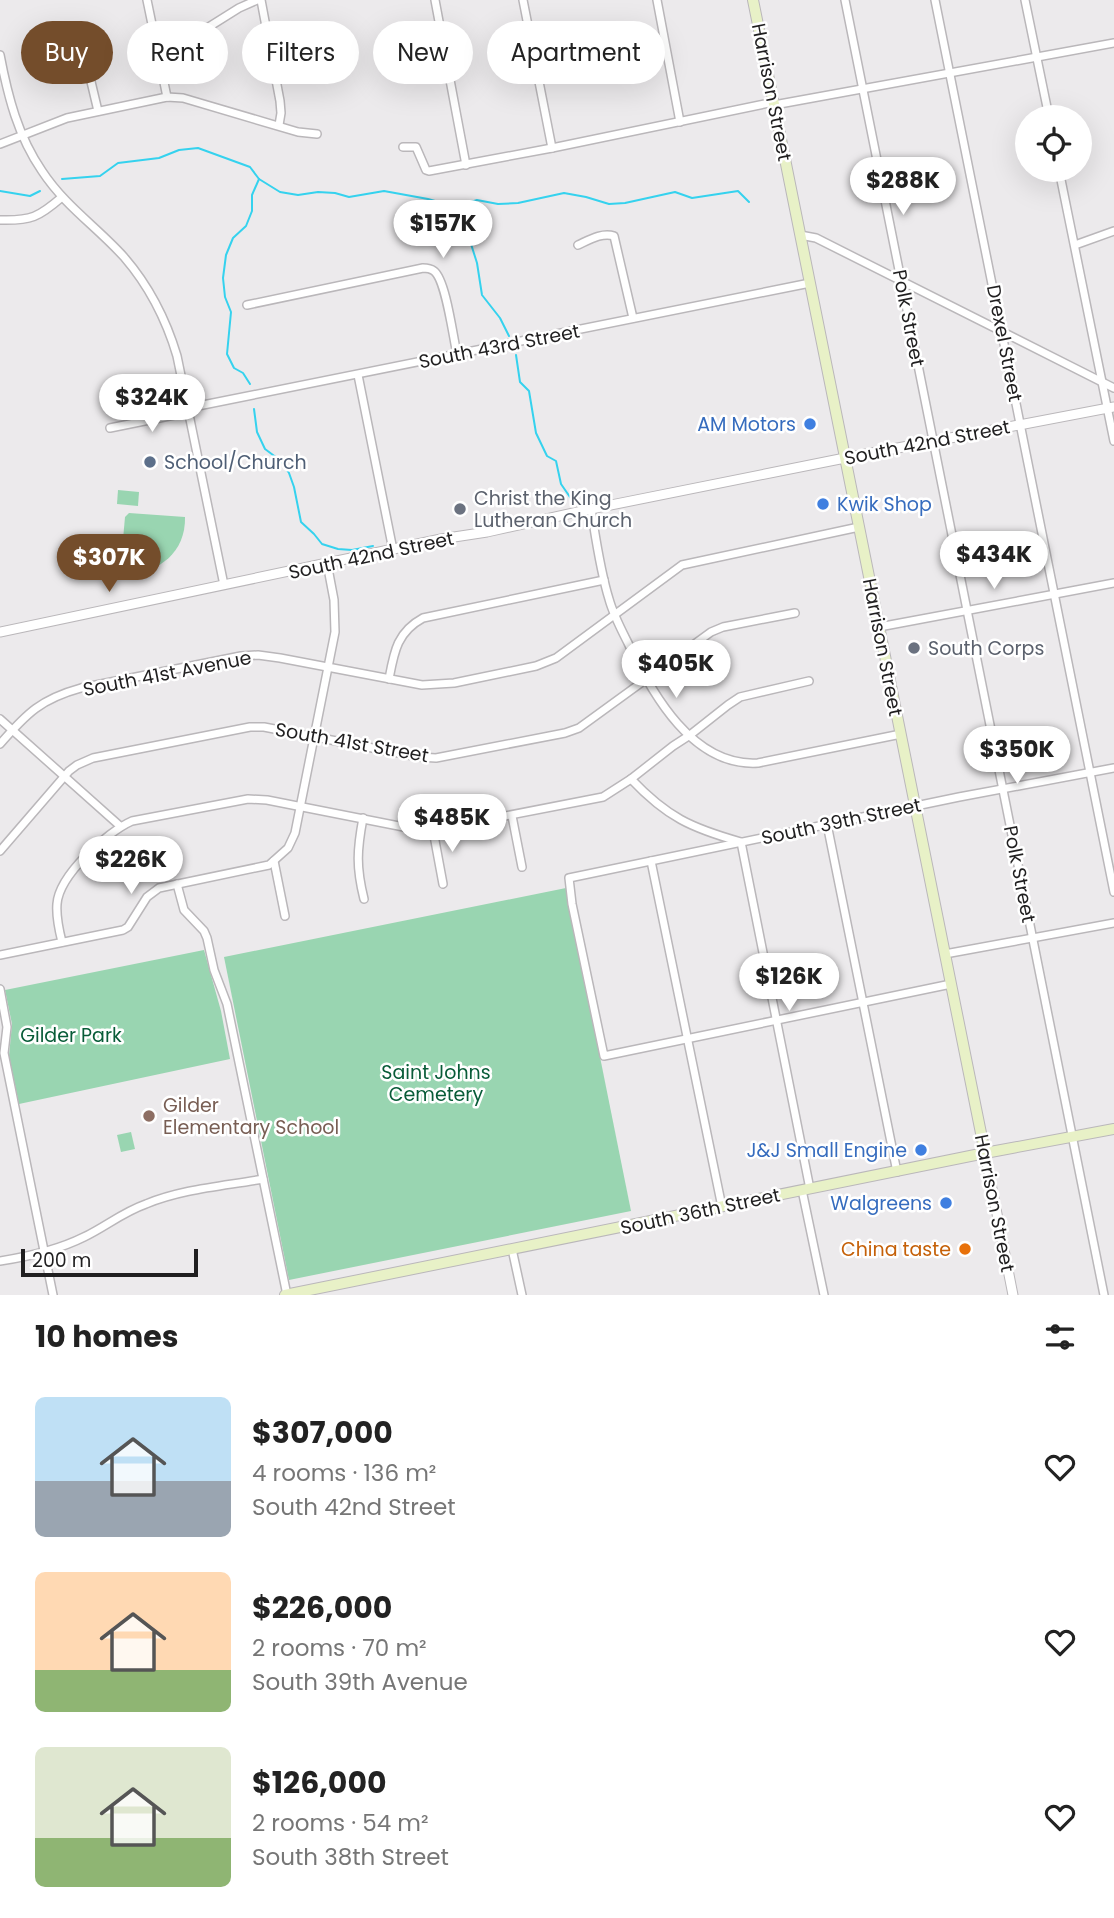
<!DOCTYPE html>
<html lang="en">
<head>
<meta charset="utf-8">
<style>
  body { margin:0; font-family:Poppins,sans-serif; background:#f6f6f6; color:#222; height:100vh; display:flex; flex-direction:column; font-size:26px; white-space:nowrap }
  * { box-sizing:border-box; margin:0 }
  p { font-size:23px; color:#767676 }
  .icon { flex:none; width:38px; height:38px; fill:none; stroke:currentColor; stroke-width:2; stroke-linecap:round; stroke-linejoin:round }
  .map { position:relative; height:1295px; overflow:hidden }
  .drawer { display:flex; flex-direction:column; background:#fff; flex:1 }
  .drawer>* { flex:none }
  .top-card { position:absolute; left:21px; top:21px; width:700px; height:63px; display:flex; gap:14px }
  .fabs { position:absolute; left:1015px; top:105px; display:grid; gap:14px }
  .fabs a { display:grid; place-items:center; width:77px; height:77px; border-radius:50%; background:#fff; box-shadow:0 7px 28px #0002; font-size:35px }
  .scale { position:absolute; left:21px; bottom:18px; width:177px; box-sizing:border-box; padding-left:7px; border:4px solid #201f20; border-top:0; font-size:19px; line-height:24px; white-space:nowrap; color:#201f20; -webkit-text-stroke:5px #fff; paint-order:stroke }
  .price { position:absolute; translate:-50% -60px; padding:0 16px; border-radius:24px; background:#fff; color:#222; font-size:23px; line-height:46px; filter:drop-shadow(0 2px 4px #0008) }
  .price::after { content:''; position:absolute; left:50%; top:42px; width:21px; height:16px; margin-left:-10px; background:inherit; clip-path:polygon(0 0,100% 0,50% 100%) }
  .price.current { background:#744d2b; color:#fff }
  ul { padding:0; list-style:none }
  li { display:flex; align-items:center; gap:21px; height:175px; padding:0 35px }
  li span { display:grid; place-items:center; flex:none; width:196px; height:140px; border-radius:10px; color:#555 }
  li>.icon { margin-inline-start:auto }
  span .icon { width:84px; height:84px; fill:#fffc; stroke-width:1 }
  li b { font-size:30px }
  h2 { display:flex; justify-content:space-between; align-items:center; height:84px; padding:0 35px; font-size:30px }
  .chip { padding:0 24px; border-radius:32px; background:#fff; box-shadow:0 7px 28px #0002; font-size:24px; line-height:63px }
  .chip.current { background:#744d2b; color:#fff }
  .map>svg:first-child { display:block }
</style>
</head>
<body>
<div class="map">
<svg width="1114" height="1295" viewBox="0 0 1114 1295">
  <rect width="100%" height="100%" fill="#eceaec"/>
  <g fill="#99d5b1">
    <polygon points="118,490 139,492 138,506 117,504"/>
    <path d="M129 513 185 517C186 554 156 576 120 573L125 517Z"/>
    <polygon points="566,888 631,1211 289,1280 224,957"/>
    <polygon points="204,950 221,1011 230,1059 19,1104 9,1056 12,1024 5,990"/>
    <polygon points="131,1132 135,1149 121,1152 117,1135"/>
  </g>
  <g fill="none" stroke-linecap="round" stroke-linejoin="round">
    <g stroke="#35d2ee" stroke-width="2">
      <polyline points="62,179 100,176 118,163 159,158 179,150 198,148 250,167 259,179 280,192 298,195 318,192 335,193 349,197 384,191 428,199 456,207 477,200 498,204 518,203 564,193 586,197 609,204 625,203 675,192 692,198 738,191 749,202"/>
      <polyline points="0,191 30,196 40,191"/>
      <polyline points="456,208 460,233 471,244 477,263 482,295 500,318 509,336"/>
      <polyline points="516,355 520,382 529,391 536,433 547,456 556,461 561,484 572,500 585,503"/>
      <polyline points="250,384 243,373 234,368 227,354 231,312 225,297 223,278 226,255 233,238 246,226 252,211 252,195 259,179"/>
      <polyline points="254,409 257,432 265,449 281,461 289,473 294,487 301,522 314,534 322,544 338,549 352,550 373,546"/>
    </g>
    <g stroke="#bab7ba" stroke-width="10">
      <g id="minor">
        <polyline points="147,0 167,97"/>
        <polyline points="261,0 280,101 281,113 279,125"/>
        <polyline points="435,0 466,165"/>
        <polyline points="523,0 552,148"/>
        <polyline points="657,0 680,122"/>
        <polyline points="845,0 1104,1295"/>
        <polyline points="935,0 1114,892"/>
        <polyline points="1025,0 1049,117"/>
        <polyline points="78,27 98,111"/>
        <polyline points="157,46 188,40 239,8 257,0"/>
        <path d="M0 55C8 97 18 136 42 171 65 206 97 227 124 257 149 286 166 319 177 356L224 585"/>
        <polyline points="774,105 1114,43"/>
        <polyline points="0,144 67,118 167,97 183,98 298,132 317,134"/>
        <polyline points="403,147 416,147 426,170 429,171 552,148 774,102"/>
        <polyline points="1059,170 1114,441"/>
        <path d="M0 220C31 221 39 217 62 197"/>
        <polyline points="800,235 816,238 1114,388"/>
        <path d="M578 245C589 240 602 232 614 236L633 318"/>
        <polyline points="1075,245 1114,231"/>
        <path d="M247 305 423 268C427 268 430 268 434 271 446 280 453 337 457 354"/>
        <polyline points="358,375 393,550"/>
        <polyline points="188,408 810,283"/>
        <polyline points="110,428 189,412"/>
        <path d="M591 509C596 539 600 570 609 599 613 614 621 629 628 643 652 694 693 767 758 763L901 734"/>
        <polyline points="879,627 1114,583"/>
        <path d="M389 679C394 652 397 632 423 618L604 580"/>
        <polyline points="0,719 120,826"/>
        <path d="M0 744C27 713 41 699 81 688L241 656 258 655 280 658 422 685 454 683 536 666 556 658 682 565 859 527"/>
        <path d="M631 779C667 817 691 828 741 842L810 1189"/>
        <polyline points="512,816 522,867"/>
        <path d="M363 818C357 850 356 867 364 899"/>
        <polyline points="827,824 897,1172"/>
        <polyline points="433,830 443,884"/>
        <polyline points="0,851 69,771 77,765 93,758 250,727 264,727 419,757 436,758 565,733 579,728 711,632 723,627 795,613"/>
        <polyline points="274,861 285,916"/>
        <polyline points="651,861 722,1207"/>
        <polyline points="177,884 184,910 204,931 207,938 214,970 227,1004 287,1295"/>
        <path d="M62 942C59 930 56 916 57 904 59 875 107 832 132 821L248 799 267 800 419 830H433L603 797 631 779 673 746 690 735 728 705 740 697 809 681"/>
        <polyline points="945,954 1114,923"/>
        <polyline points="0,955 123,930 128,927 147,897 159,888 269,865 288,848 295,833 335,632 334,600 327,563"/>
        <polyline points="951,984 604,1056 572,904 569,878 959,797 1114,768"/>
        <polyline points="0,989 7,1027 4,1053 53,1295"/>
        <polyline points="802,1190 824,1295"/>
        <polyline points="512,1249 522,1295"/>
        <path d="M0 1261C26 1257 60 1249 84 1237 105 1227 123 1212 146 1204 182 1189 224 1186 263 1179"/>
      </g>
    </g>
    <g stroke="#bab7ba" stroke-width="11">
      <g id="tertiary">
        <polyline points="0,632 441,539 487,532 591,509 845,458 1114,407"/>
        <polyline points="985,1153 1013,1295"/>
      </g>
    </g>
    <g stroke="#bab7ba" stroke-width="12">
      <g id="secondary">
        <polyline points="753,0 985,1153"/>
        <polyline points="285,1295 985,1153 1114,1129"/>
      </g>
    </g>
    <use href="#minor" stroke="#fff" stroke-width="7"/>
    <use href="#tertiary" stroke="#fff" stroke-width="9"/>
    <use href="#secondary" stroke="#e8f1c7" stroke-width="10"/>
  </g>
  <g fill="#3f7fe0" stroke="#fff" stroke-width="2.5">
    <circle cx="810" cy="424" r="7"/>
    <circle cx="823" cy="504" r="7"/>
    <circle cx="921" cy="1150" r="7"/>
    <circle cx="946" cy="1203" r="7"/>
  </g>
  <circle fill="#5c6f8a" stroke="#fff" stroke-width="2.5" cx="150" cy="462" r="7"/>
  <g fill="#6b7280" stroke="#fff" stroke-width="2.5">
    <circle cx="460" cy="509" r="7"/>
    <circle cx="914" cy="648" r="7"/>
  </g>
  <circle fill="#8d6e63" stroke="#fff" stroke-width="2.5" cx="149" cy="1116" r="7"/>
  <circle fill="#e8710a" stroke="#fff" stroke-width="2.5" cx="965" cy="1249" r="7"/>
  <g text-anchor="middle" stroke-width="5" stroke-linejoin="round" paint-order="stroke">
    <g font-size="19" fill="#201f20" stroke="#fff">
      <text transform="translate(772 92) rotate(79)" y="7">Harrison Street</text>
      <text transform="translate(909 318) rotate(79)" y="7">Polk Street</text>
      <text transform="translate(1005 343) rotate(79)" y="7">Drexel Street</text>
      <text transform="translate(499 346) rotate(-11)" y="7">South 43rd Street</text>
      <text transform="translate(927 442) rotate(-11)" y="7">South 42nd Street</text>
      <text transform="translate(371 555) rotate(-12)" y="7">South 42nd Street</text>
      <text transform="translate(883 647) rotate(79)" y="7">Harrison Street</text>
      <text transform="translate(167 673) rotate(-11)" y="7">South 41st Avenue</text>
      <text transform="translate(352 742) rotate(10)" y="7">South 41st Street</text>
      <text transform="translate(841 821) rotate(-12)" y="7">South 39th Street</text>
      <text transform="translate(1020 874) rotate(79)" y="7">Polk Street</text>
      <text transform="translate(995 1203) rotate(79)" y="7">Harrison Street</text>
      <text transform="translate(700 1211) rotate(-12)" y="7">South 36th Street</text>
    </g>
    <g font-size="19" fill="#366cbe" stroke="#fff" text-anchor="end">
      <text x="796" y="431">AM Motors</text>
      <text x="837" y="511" text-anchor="start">Kwik Shop</text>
      <text x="907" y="1157">J&amp;J Small Engine</text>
      <text x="932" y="1210">Walgreens</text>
    </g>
    <g font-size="19" fill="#4e5e75" stroke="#fff" text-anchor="start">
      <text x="164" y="469">School/Church</text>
    </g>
    <g font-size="19" fill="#5b616d" stroke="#fff" text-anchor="start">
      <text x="474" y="505">Christ the King<tspan x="474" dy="22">Lutheran Church</tspan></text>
      <text x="928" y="655">South Corps</text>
    </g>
    <g font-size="19" fill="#085c38" stroke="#fff">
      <text x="71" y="1042">Gilder Park</text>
      <text x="436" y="1079">Saint Johns<tspan x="436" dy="22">Cemetery</tspan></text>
    </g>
    <g font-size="19" fill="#785e54" stroke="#fff" text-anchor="start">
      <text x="163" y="1112">Gilder<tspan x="163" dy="22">Elementary School</tspan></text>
    </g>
    <g font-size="19" fill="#c56008" stroke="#fff" text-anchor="end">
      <text x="951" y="1256">China taste</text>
    </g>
  </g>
</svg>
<div class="fabs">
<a><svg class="icon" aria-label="locate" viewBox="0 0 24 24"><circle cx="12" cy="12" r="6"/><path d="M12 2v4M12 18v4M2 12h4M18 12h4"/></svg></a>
</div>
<div class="scale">200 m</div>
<b class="price" style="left:903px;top:217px">$288K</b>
<b class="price" style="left:443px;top:260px">$157K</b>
<b class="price" style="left:152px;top:434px">$324K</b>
<b class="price" style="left:994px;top:591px">$434K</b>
<b class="price current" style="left:109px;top:594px">$307K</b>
<b class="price" style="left:676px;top:700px">$405K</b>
<b class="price" style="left:1017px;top:786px">$350K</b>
<b class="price" style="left:452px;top:854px">$485K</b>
<b class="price" style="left:131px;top:896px">$226K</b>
<b class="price" style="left:789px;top:1013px">$126K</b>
<div class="top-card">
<a class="chip current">Buy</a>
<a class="chip">Rent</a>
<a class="chip">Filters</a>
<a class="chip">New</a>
<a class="chip">Apartment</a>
</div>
</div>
<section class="drawer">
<h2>10 homes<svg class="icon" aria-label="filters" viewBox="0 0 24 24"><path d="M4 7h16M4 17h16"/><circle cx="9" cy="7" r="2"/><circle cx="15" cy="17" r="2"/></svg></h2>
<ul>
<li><span style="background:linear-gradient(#bfe0f5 60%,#9aa5b1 0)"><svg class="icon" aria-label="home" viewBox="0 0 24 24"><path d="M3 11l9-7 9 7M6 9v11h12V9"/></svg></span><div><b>$307,000</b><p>4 rooms · 136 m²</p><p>South 42nd Street</p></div><svg class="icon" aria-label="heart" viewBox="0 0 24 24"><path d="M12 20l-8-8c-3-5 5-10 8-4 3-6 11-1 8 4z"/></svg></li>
<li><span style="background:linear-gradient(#ffd9b3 70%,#8fb573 0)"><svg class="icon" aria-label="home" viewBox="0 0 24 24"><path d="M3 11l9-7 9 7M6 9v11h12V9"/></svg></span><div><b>$226,000</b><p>2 rooms · 70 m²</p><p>South 39th Avenue</p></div><svg class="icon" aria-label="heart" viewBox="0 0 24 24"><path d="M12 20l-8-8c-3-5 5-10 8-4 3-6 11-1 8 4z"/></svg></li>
<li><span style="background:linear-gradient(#dfe7d0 65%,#8fb573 0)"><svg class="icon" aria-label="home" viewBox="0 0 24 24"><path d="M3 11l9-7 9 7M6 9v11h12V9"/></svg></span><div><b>$126,000</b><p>2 rooms · 54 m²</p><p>South 38th Street</p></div><svg class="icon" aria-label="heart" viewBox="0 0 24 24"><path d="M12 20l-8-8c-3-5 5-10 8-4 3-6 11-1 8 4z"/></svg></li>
</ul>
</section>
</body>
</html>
